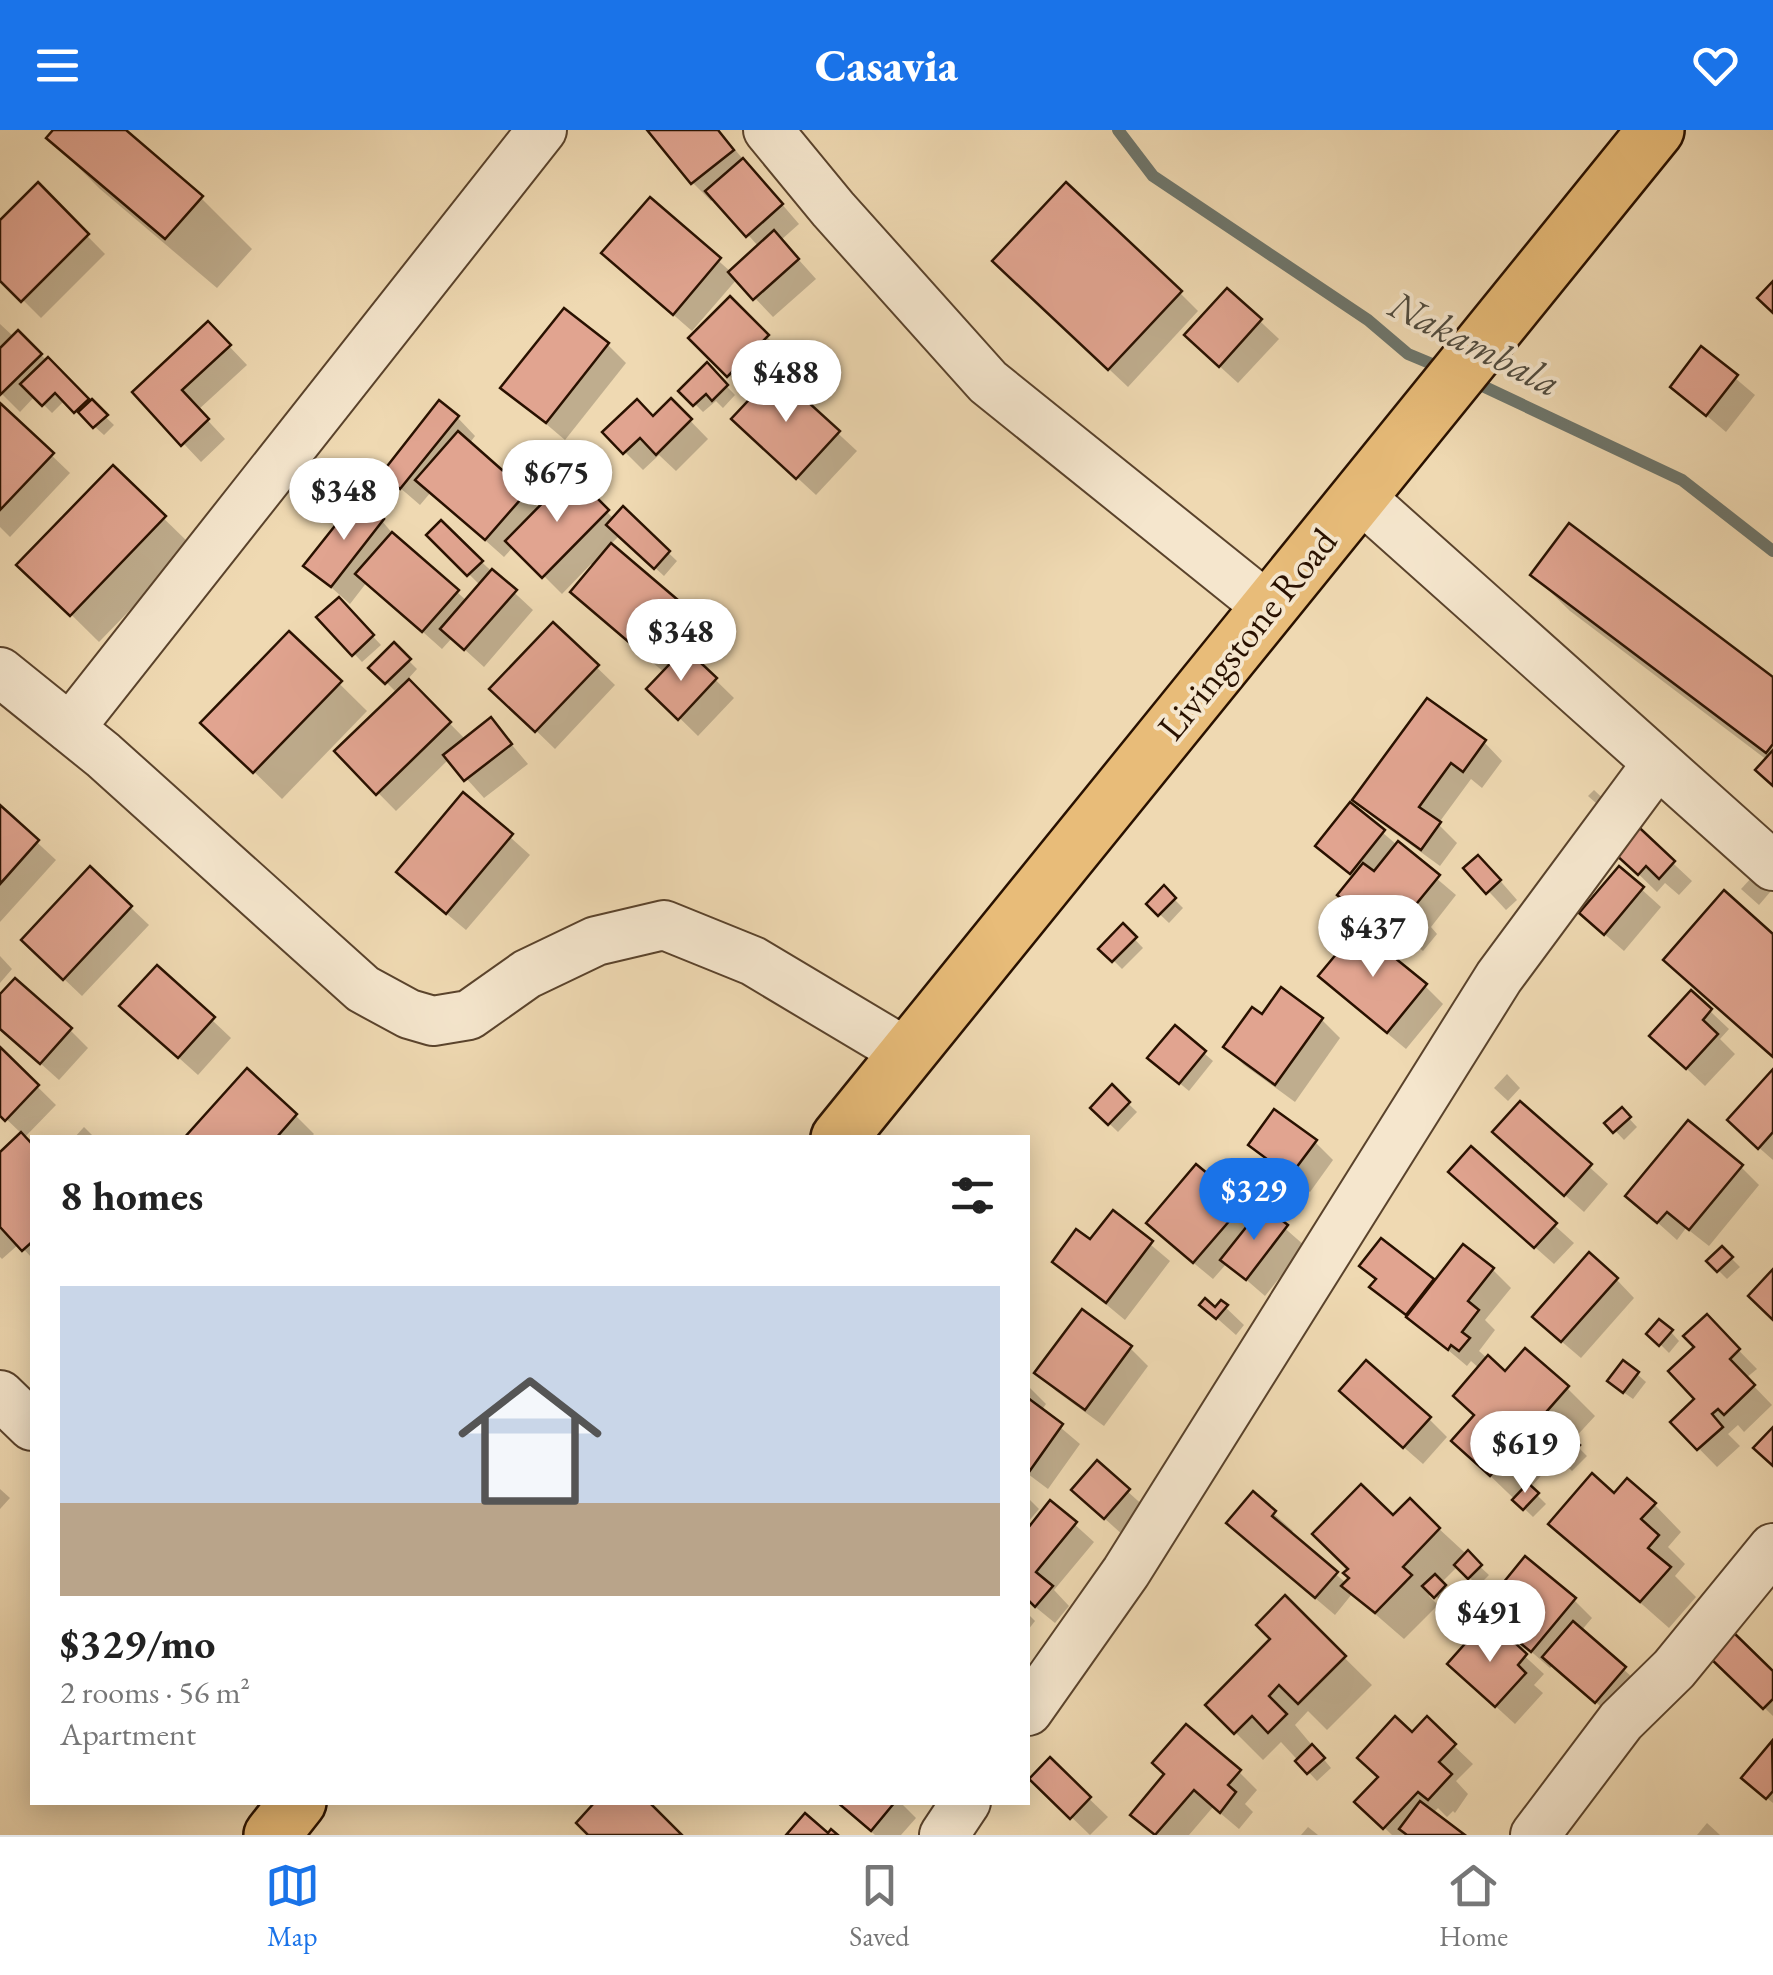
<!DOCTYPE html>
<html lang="en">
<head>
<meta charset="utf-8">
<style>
  body { margin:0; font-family:"EB Garamond",serif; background:#f2f2f2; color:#222; height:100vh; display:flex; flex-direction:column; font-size:38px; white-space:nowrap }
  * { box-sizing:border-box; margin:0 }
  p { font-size:32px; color:#767676 }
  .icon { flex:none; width:55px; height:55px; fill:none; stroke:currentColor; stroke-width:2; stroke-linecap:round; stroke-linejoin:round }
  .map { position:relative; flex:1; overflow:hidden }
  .panel { position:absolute; left:30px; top:1005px; width:1000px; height:670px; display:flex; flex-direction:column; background:#fff; border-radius:0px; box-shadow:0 5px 25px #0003 }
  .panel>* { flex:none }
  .price { position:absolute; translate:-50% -85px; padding:0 22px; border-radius:35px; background:#fff; color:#222; font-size:32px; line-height:65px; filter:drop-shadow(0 2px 5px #0008) }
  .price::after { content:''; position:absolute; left:50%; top:60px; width:30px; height:22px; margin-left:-15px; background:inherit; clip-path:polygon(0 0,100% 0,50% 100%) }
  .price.on { background:#1a73e8; color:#fff }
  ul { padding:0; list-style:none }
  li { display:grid; align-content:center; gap:20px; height:530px; padding:0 30px }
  li span { display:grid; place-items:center; height:310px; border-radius:0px; color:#555 }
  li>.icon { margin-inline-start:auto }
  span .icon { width:180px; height:180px; fill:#fffc; stroke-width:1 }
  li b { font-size:42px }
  h2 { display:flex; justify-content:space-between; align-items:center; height:120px; padding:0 30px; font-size:42px }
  header { display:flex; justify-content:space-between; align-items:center; height:130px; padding:0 30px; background:#1a73e8; color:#fff; font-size:45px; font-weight:800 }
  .menu { display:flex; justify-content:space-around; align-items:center; height:140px; border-top:2px solid #e0e0e0; background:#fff; font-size:28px; color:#767676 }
  .menu a { display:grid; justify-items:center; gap:5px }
  .menu .on { color:#1a73e8 }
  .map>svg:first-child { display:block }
</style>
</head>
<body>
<header><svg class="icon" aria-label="menu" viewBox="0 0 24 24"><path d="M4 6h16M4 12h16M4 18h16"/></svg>Casavia<svg class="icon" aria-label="heart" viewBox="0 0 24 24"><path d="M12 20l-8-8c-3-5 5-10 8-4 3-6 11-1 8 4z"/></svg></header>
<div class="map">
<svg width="1773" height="1705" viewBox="0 0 1773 1705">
  <rect width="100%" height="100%" fill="#efd9b2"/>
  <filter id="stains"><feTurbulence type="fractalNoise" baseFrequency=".002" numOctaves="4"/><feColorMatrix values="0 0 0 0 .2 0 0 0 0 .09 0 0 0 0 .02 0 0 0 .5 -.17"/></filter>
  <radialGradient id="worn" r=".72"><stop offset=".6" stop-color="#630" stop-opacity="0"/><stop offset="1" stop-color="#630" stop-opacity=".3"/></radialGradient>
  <g fill="#0003">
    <polygon points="56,0 122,0 201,68 252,119 217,158 100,59 49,8"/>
    <polygon points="650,0 718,0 799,94 781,110 816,149 773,187 737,149 692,201 623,141 650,70 731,142 759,117 715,68 711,71 693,53"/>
    <polygon points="38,56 105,124 41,188 0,147 0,94"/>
    <polygon points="1013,149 1180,163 1198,181 1128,257"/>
    <polygon points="1228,161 1279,209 1238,253 1205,223"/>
    <polygon points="730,170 791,231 788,235 782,229 747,263 692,208"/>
    <polygon points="0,194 14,207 18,203 114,295 104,305 65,270 52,283 35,266 20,282 0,262"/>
    <polygon points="208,194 247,235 198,280 225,309 201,332 135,262"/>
    <polygon points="608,215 626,233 565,310 504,258"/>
    <polygon points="1702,220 1755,265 1726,302 1673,257"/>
    <polygon points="707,236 735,265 723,278 716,271 703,282 682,261"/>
    <polygon points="775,245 857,321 816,365 753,307"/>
    <polygon points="671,271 708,309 676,341 659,325 643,340 606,303 653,289"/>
    <polygon points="0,276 70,343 10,407 0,397"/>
    <polygon points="457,287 475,306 469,314 540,379 572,347 614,389 623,380 677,431 664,446 620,405 609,416 709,503 690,525 734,568 698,606 650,559 665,543 591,480 594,437 591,434 562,464 514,416 504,427 431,362 420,375 384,344"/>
    <polygon points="113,339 192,416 99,512 20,434"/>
    <polygon points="382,391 399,411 467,471 481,456 429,405 441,394 533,480 484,537 452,508 442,519 367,452 350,474 307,436"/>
    <polygon points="1533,445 1773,550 1773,654 1767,630 1570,481"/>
    <polygon points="339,470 381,515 362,532 320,487"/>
    <polygon points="553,495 615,555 555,619 493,559"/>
    <polygon points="289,504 367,581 282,669 204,593"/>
    <polygon points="394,516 417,539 407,550 466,610 491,590 528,634 484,668 449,629 396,681 337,621 397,563 372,538"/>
    <polygon points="1484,612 1502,631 1482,658 1471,649 1438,694 1457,713 1440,736 1374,688 1355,670"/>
    <polygon points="1594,660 1610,675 1605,681 1588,666"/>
    <polygon points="464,666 530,725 466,800 418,760"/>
    <polygon points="1350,675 1456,765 1431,797 1437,804 1423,821 1416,815 1409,824 1340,765 1354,748 1318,715"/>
    <polygon points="0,678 56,730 0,792"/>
    <polygon points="1628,691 1692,751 1679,765 1665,753 1657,762 1625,731"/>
    <polygon points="1467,738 1496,746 1517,770 1506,780"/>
    <polygon points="1619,739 1661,777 1624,821 1601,801"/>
    <polygon points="1754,745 1771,761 1759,775 1741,759"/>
    <polygon points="1164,759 1183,778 1169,793 1149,774"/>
    <polygon points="130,777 149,795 82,866 42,828"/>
    <polygon points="1123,797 1143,818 1122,839 1102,819"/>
    <polygon points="0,826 12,839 0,853"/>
    <polygon points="157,838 231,908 198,945 141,894"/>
    <polygon points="1425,856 1443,874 1406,919 1340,864"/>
    <polygon points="1692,864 1729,899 1720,909 1735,924 1705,956 1671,924"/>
    <polygon points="0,868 70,900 88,918 59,950 0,897"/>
    <polygon points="1263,887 1322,890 1340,908 1295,972 1244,935 1226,917"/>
    <polygon points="1175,898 1213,931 1189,961 1159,936"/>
    <polygon points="0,920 56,975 24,1008 32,1017 32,1128 19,1114 2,1129 0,1127 0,1026 22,1004 0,983"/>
    <polygon points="1773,943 1773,1030 1748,1008"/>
    <polygon points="1507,944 1520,958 1508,971 1494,958"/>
    <polygon points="1112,958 1137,982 1118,1002 1093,978"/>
    <polygon points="1520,974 1608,1054 1584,1082 1514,1020"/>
    <polygon points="1621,980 1637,997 1624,1010 1608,993"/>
    <polygon points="296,986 314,1004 310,1008 187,1008"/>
    <polygon points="84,997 95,1008 74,1008"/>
    <polygon points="1315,1012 1333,1030 1310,1062 1270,1033 1251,1015"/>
    <polygon points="1471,1020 1574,1113 1554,1134 1470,1060"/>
    <polygon points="1741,1037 1759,1055 1709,1116 1686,1098 1677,1110 1628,1066"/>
    <polygon points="1242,1075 1256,1089 1264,1080 1305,1116 1265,1166 1227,1133 1213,1149 1167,1111"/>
    <polygon points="1113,1083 1170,1131 1125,1190 1055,1132 1091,1113"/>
    <polygon points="1381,1111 1435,1154 1464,1118 1493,1140 1511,1158 1485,1190 1495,1200 1479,1221 1505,1244 1567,1258 1595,1286 1572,1311 1587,1326 1572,1341 1558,1327 1530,1358 1546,1374 1533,1387 1454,1311 1476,1286 1480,1239 1471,1231 1467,1236 1373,1157 1377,1151 1362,1136"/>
    <polygon points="1722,1119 1740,1137 1727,1149 1709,1131"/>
    <polygon points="1616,1149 1634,1168 1581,1228 1554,1205"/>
    <polygon points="1222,1174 1244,1195 1236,1205 1202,1175 1216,1180"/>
    <polygon points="1707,1188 1757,1239 1746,1248 1772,1275 1744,1302 1738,1295 1728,1304 1740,1316 1717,1337 1673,1292 1697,1269"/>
    <polygon points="1671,1202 1679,1211 1669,1223 1650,1204"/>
    <polygon points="1130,1218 1148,1236 1104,1296 1056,1261 1038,1242"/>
    <polygon points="1637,1244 1646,1252 1633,1269 1619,1259"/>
    <polygon points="1028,1256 1046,1274 1041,1281 1080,1314 1048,1359 1028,1344"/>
    <polygon points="1360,1279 1429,1289 1447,1307 1423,1334"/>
    <polygon points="1097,1334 1147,1379 1124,1406 1093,1378"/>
    <polygon points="0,1359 10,1368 0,1379"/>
    <polygon points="1253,1365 1293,1401 1290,1404 1347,1454 1393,1388 1410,1372 1489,1445 1478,1456 1458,1436 1441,1453 1453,1465 1444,1474 1432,1462 1429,1466 1438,1475 1404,1509 1352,1464 1335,1485 1248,1411"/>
    <polygon points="1614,1366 1654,1374 1681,1402 1668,1417 1685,1434 1675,1446 1696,1467 1669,1498 1551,1394"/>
    <polygon points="1028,1368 1039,1379 1028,1392"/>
    <polygon points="1051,1373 1094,1412 1054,1460 1069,1476 1055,1493 1028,1471 1028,1402"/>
    <polygon points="1285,1469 1372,1555 1327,1600 1308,1581 1295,1595 1331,1638 1317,1651 1281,1612 1263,1630 1208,1575 1274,1509"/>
    <polygon points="1574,1470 1592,1488 1581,1501 1643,1557 1615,1589 1553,1535 1550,1538 1484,1480"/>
    <polygon points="1028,1484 1035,1491 1028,1500"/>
    <polygon points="1501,1504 1544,1544 1534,1555 1543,1563 1515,1594 1469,1552"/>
    <polygon points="1712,1527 1773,1544 1773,1586"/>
    <polygon points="1427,1590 1473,1634 1456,1651 1468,1664 1455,1683 1453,1681 1447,1687 1438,1678 1432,1684 1461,1705 1392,1705 1358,1672"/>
    <polygon points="1772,1614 1773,1615 1773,1673 1753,1657"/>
    <polygon points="1050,1631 1108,1687 1090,1705 1032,1649"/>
    <polygon points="1239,1642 1257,1660 1245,1674 1253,1682 1239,1699 1213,1677 1189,1705 1155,1705 1134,1684"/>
    <polygon points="837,1672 900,1672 916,1688 901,1705 875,1705"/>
    <polygon points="1707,1693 1720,1705 1697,1705"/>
    <polygon points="1308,1697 1318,1705 1301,1705"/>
  </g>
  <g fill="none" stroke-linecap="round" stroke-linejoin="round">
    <g stroke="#6e766c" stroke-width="12">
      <polyline points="1118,0 1153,46 1368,190 1408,224 1444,239"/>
      <polyline points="1472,251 1682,350 1773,421"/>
    </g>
  </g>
  <g fill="#e1a490" stroke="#291100" stroke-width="2.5">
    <polygon points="53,0 126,0 203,66 165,109 46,8"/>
    <polygon points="647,0 718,0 734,20 691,54"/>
    <polygon points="743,28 783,74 746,107 705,61"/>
    <polygon points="38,52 89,104 21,172 0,151 0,90"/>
    <polygon points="1066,52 1182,161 1108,240 992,131"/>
    <polygon points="650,67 721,128 673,185 601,123"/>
    <polygon points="774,100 799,129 753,170 728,142"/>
    <polygon points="1773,151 1773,183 1757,168"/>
    <polygon points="1227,158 1262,189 1219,237 1184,205"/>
    <polygon points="730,166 769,205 727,247 688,208"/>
    <polygon points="564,178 609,213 546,293 500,258"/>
    <polygon points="208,191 231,215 182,260 209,289 181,316 132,262"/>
    <polygon points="18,200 42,224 0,265 0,218"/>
    <polygon points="1701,216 1738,245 1706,286 1670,257"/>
    <polygon points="48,227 89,269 74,283 55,263 42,276 20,254"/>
    <polygon points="707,232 728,255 712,271 706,264 693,276 678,261"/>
    <polygon points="775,242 840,301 796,349 731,289"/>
    <polygon points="671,268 692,289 656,325 640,308 623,324 602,302 637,269 653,286"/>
    <polygon points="92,269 108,285 93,298 78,282"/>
    <polygon points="439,270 459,286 400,359 381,344"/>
    <polygon points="0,273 54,323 0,380"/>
    <polygon points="458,301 527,362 485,410 415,350"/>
    <polygon points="113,335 166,386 70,486 16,435"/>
    <polygon points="572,343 609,380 542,448 505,411"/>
    <polygon points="357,368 384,389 331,457 303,436"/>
    <polygon points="623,376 670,421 654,439 606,395"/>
    <polygon points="441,390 483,431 467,446 426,405"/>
    <polygon points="1569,393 1773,547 1773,614 1766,623 1530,445"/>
    <polygon points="392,402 459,460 422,502 355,444"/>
    <polygon points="611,413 692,482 651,531 570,462"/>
    <polygon points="492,439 517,460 464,520 440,499"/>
    <polygon points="339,467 374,505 352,526 316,487"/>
    <polygon points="553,492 599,535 535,602 489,559"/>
    <polygon points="289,501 342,551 253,643 200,593"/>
    <polygon points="394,512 411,529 385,554 368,538"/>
    <polygon points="685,518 717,548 678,590 646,559"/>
    <polygon points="409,549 451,592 376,665 334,621"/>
    <polygon points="1427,568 1486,610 1463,642 1451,633 1419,677 1441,692 1421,720 1352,670"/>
    <polygon points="491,587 512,614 464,651 443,625"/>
    <polygon points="1773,620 1773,656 1755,640"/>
    <polygon points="463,662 513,704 446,784 396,742"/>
    <polygon points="1350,672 1385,700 1350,744 1315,716"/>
    <polygon points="0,675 39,710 0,754"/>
    <polygon points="1628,687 1675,731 1659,749 1646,736 1638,745 1603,713"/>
    <polygon points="1398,711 1440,745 1413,778 1421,784 1404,804 1396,798 1389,808 1337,765 1363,733 1374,741"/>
    <polygon points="1478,725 1501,750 1486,764 1463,738"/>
    <polygon points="90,736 132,776 63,850 21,810"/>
    <polygon points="1619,736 1644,757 1604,805 1579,783"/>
    <polygon points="1164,755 1176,768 1158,786 1146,774"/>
    <polygon points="1724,760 1773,804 1773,927 1663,830"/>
    <polygon points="1123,793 1137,807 1112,832 1098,819"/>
    <polygon points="1358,798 1427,854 1387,903 1318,846"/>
    <polygon points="157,835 215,887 178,928 119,876"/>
    <polygon points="15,848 72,898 40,934 0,899 0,864"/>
    <polygon points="1281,857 1323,888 1275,955 1223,917 1252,877 1262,884"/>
    <polygon points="1691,860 1712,879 1703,890 1718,904 1686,939 1649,906"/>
    <polygon points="1175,895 1206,921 1179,954 1147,928"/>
    <polygon points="0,917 39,955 5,991 0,986"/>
    <polygon points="247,938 297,984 276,1008 184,1008"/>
    <polygon points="1773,939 1773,1002 1758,1019 1727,990"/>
    <polygon points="1112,954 1130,972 1108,995 1090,978"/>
    <polygon points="1520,971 1592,1034 1564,1066 1492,1002"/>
    <polygon points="1622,977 1631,987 1613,1003 1604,993"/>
    <polygon points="1274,979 1317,1010 1290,1046 1248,1015"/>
    <polygon points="1688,990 1743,1035 1689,1100 1667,1082 1657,1093 1625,1066"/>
    <polygon points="21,1002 32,1014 32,1112 22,1121 0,1097 0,1022"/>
    <polygon points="1471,1016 1557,1093 1534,1118 1448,1042"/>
    <polygon points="1196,1034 1244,1074 1193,1133 1146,1093"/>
    <polygon points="1263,1076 1288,1095 1246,1150 1220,1130"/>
    <polygon points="1113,1080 1153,1111 1106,1173 1052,1132 1076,1099 1090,1109"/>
    <polygon points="1381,1108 1434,1149 1406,1185 1369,1157 1376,1149 1359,1136"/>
    <polygon points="1463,1114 1494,1138 1468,1171 1479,1180 1462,1202 1470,1208 1459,1221 1451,1215 1448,1220 1406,1187"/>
    <polygon points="1722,1116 1733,1127 1717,1142 1706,1131"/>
    <polygon points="1589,1122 1618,1148 1561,1212 1532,1187"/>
    <polygon points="1773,1139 1773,1190 1748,1166"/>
    <polygon points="1205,1168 1215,1177 1221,1170 1228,1175 1216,1189 1199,1175"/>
    <polygon points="1082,1179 1132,1216 1085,1280 1034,1243"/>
    <polygon points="1707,1184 1740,1219 1730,1229 1755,1255 1724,1285 1718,1279 1712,1284 1723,1297 1697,1320 1670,1292 1694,1269 1668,1241 1694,1217 1683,1206"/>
    <polygon points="1659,1189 1673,1200 1659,1216 1646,1204"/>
    <polygon points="1525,1218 1569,1256 1490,1346 1451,1311 1474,1285 1453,1266 1488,1225 1505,1241"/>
    <polygon points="1366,1230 1431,1287 1403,1318 1339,1261"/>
    <polygon points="1623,1230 1639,1242 1623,1263 1607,1251"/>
    <polygon points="1028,1268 1063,1294 1029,1342 1028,1342"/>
    <polygon points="1773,1297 1773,1336 1753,1318"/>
    <polygon points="1567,1302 1580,1315 1562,1334 1549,1321"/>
    <polygon points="1097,1330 1130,1359 1104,1389 1071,1360"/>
    <polygon points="1592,1343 1614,1363 1627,1348 1656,1373 1641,1389 1659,1405 1648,1418 1671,1437 1640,1472 1548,1394"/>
    <polygon points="1528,1353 1539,1363 1523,1380 1512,1370"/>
    <polygon points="1361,1354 1393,1385 1410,1368 1440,1398 1403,1437 1412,1445 1375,1483 1341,1456 1349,1448 1343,1443 1348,1439 1312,1404"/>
    <polygon points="1253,1361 1276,1381 1272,1386 1338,1442 1315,1468 1226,1393"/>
    <polygon points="1050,1370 1077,1392 1036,1442 1053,1456 1035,1477 1028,1470 1028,1398"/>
    <polygon points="1468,1420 1482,1435 1468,1449 1454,1435"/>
    <polygon points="1525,1426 1576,1468 1531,1522 1481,1480"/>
    <polygon points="1435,1444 1446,1455 1434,1468 1422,1456"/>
    <polygon points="1285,1465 1346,1526 1298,1574 1279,1555 1269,1566 1287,1584 1268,1603 1252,1586 1234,1604 1205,1575 1270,1509 1256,1495"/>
    <polygon points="1573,1491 1626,1537 1595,1573 1542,1527"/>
    <polygon points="1479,1498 1492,1510 1501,1500 1527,1524 1518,1535 1526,1543 1495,1577 1447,1534"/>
    <polygon points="1733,1502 1773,1541 1773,1569 1763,1579 1709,1527"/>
    <polygon points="1395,1586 1412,1602 1427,1586 1456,1614 1439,1632 1452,1644 1428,1670 1418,1662 1383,1699 1354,1672 1378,1647 1357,1628"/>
    <polygon points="1186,1594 1241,1640 1228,1655 1236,1662 1220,1683 1194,1660 1155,1705 1130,1685 1164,1644 1152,1633"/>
    <polygon points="1772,1611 1773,1661 1766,1669 1741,1648"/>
    <polygon points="1312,1614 1325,1628 1307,1644 1295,1631"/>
    <polygon points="1050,1627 1091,1667 1070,1689 1029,1649"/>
    <polygon points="1420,1671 1465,1705 1407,1705 1399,1699"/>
    <polygon points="595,1672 649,1672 682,1705 588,1705 576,1693"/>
    <polygon points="837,1672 895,1672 871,1701"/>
    <polygon points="805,1683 828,1703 831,1699 838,1705 786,1705"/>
  </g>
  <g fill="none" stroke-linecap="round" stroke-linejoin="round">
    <g stroke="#5a432c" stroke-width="52">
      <g id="minor">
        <polyline points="768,0 833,79 988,252 1269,478"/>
        <polyline points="1359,366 1773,736"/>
        <polyline points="0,542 103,625 363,859 409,884 433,891 469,885 527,844 596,811 664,795 753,831 907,923"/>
        <polyline points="70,598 542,0"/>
        <polyline points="0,1265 32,1296"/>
        <polyline points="1028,1581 1126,1442 1499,847 1656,635"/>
        <polyline points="944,1705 966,1672"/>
        <polyline points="1535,1705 1621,1591 1674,1539 1773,1418"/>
      </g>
    </g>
    <g stroke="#291100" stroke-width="60">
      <g id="trunk">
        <polyline points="839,1008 1656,0"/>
        <polyline points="272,1705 298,1672"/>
      </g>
    </g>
    <use href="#minor" stroke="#f5e6cd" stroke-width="48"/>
    <use href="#trunk" stroke="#e8bc79" stroke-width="55"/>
  </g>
  <g text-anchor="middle" stroke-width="8" stroke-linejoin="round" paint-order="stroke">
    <g font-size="38" fill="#291100" stroke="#f5e6cd">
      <text transform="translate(1247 504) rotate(-51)" y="13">Livingstone Road</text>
    </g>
    <g font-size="40" font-style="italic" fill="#514c3f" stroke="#f5e6cd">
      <text transform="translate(1475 213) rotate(27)" y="14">Nakambala</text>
    </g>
  </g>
  <rect width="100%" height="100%" filter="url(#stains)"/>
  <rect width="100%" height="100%" fill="url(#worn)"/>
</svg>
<b class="price" style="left:786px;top:295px">$488</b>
<b class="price" style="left:557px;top:395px">$675</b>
<b class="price" style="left:344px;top:413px">$348</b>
<b class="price" style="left:681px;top:554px">$348</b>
<b class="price" style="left:1373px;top:850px">$437</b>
<b class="price on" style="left:1254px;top:1113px">$329</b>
<b class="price" style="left:1525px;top:1366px">$619</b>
<b class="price" style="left:1490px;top:1535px">$491</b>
<section class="panel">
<h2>8 homes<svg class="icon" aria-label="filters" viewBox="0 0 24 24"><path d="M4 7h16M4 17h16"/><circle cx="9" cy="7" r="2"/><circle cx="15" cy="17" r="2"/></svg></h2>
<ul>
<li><span style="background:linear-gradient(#c9d6e8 70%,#b9a48a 0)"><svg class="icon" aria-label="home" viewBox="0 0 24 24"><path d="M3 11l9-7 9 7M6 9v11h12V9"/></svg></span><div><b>$329/mo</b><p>2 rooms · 56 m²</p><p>Apartment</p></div></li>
</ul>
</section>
</div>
<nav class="menu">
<a class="on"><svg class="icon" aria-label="map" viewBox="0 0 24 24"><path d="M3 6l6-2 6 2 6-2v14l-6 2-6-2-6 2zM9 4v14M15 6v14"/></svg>Map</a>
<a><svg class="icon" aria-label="saved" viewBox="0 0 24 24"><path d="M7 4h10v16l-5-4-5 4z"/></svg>Saved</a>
<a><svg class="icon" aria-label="home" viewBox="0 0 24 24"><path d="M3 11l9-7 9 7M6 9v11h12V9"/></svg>Home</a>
</nav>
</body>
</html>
